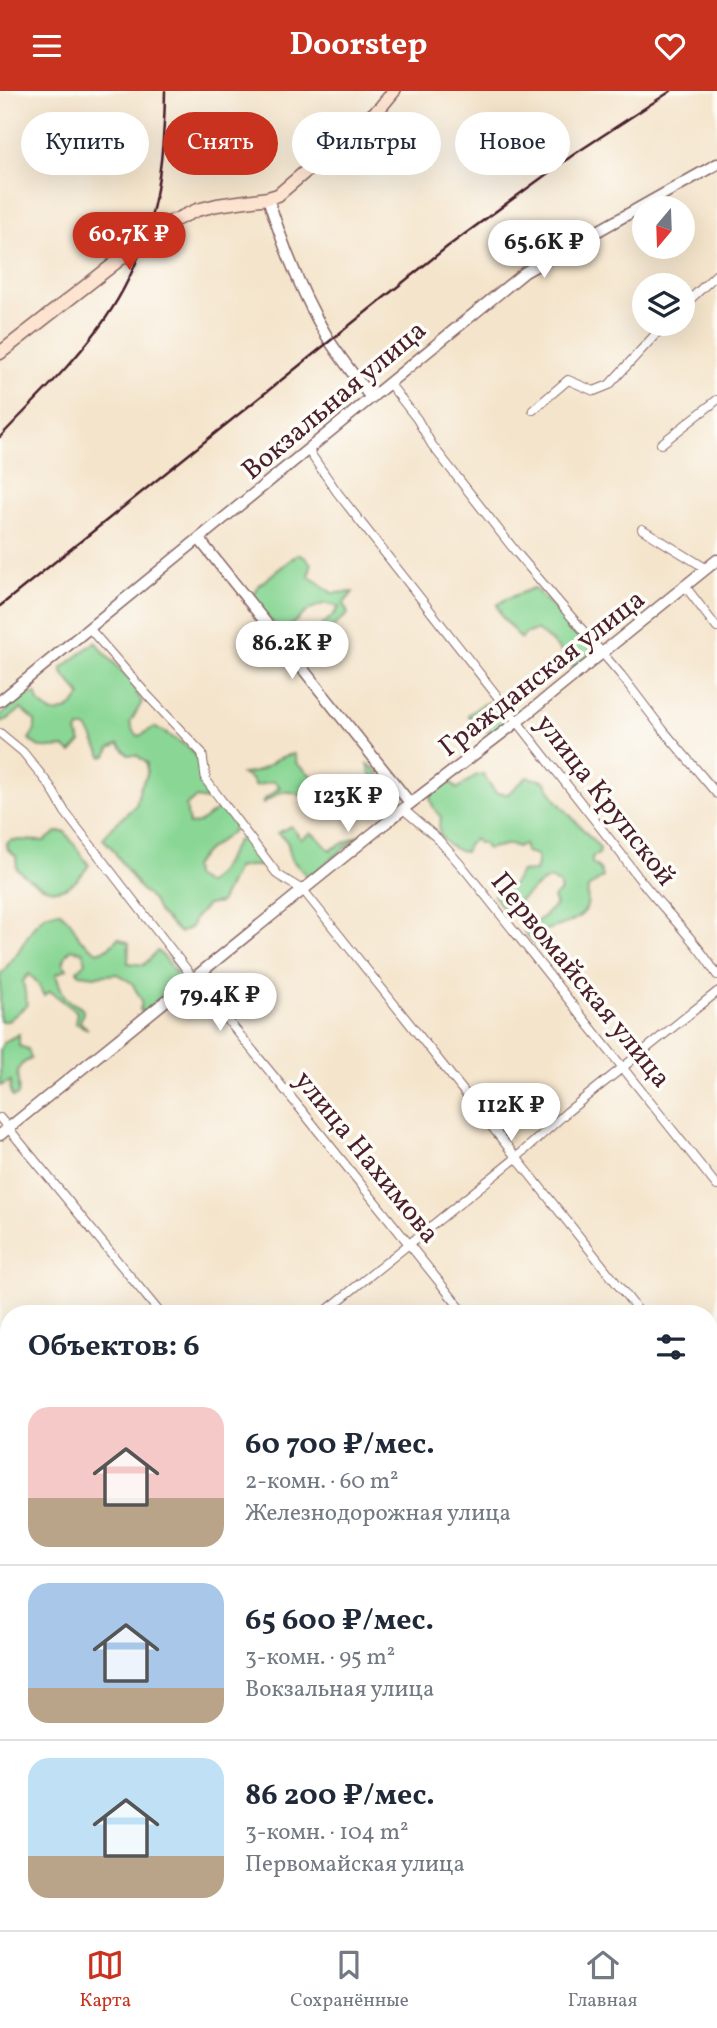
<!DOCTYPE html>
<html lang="ru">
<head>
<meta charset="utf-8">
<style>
  body { margin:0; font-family:Vollkorn,serif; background:#f2f2f3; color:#1f2937; height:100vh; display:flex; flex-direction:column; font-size:26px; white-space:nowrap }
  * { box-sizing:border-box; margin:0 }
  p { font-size:23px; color:#747a83 }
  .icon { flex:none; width:38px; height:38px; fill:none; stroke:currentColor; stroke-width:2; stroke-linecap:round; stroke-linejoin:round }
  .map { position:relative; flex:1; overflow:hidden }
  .details { position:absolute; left:0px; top:1214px; width:718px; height:625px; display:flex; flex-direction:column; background:#fff; border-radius:28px 28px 0 0; box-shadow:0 7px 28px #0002 }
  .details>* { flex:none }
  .hud { position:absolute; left:21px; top:21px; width:676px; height:63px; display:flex; gap:14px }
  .needle { width:46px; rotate:199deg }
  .fabs { position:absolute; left:632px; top:105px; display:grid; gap:14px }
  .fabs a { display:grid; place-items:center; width:63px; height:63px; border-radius:50%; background:#fff; box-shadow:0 7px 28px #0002; font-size:35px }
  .price { position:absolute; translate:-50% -60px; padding:0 16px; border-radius:24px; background:#fff; color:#222; font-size:23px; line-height:46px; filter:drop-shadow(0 2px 4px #0008) }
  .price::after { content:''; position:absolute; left:50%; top:42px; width:21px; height:16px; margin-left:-10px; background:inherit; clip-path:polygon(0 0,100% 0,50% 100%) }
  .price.current { background:#c8321e; color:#fff }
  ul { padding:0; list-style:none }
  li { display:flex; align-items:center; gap:21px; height:175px; padding:0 28px }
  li+li { border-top:2px solid #e0e1e3 }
  li span { display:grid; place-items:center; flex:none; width:196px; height:140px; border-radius:21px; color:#555 }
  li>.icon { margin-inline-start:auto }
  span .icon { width:84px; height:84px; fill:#fffc; stroke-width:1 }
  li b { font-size:30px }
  h2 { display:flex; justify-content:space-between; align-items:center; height:84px; padding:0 28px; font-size:30px }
  .chip { padding:0 24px; border-radius:32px; background:#fff; box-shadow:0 7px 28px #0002; font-size:24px; line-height:63px }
  .chip.current { background:#c8321e; color:#fff }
  header { display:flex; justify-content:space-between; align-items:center; height:91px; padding:0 28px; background:#c8321e; color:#fff; font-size:32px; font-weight:700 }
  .tab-bar { display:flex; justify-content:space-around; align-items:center; height:98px; border-top:2px solid #e0e1e3; background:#fff; font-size:19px; color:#747a83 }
  .tab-bar a { display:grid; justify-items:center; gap:4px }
  .tab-bar .current { color:#c8321e }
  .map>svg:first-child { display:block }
</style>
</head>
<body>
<header><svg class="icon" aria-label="menu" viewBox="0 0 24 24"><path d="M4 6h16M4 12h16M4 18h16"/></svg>Doorstep<svg class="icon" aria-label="heart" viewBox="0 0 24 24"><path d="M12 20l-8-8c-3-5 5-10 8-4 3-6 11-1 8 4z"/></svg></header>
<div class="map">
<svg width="717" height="1839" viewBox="0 0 717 1839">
  <rect width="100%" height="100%" fill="#fdfcf7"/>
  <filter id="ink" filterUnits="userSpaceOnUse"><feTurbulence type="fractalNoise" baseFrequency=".0143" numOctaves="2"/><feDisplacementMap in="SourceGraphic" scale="14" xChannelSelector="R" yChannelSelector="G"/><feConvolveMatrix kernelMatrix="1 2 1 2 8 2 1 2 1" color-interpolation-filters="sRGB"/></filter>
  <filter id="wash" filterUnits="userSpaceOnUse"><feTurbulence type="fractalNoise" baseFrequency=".00686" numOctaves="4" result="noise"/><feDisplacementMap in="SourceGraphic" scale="28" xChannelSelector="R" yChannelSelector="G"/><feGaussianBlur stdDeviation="1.57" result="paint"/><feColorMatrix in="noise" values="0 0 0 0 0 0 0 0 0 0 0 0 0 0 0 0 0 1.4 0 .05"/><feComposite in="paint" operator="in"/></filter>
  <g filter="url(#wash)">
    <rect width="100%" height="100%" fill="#f4e4cb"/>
    <g fill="#8ad795" stroke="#6a7b60" stroke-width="2">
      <path d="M298 463 305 466 311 473 309 485 332 502 353 501 344 512 348 523 334 535 316 546C319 533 333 528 339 516L325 512 310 518 283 541 268 527 253 506 259 494Z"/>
      <path d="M534 497 584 547 592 563 579 576 571 574C561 559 551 548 536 539L525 543 521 548 502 526 497 514 506 508Z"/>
      <path d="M95 551 136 596V602L142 611 130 632 133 640 139 645 155 636 190 657 198 669 208 709 195 707 186 715 189 734 199 732 222 715 235 734 231 742 206 760 193 775 194 785 207 793 220 780 237 750 246 747 262 770 260 775H248L237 777 220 812 207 814 195 827 191 836 180 842 159 822 153 810 139 796 111 756 103 748 111 737 136 714 140 697 147 684V672L136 664H128L119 653 110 657 107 664 103 666C96 657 94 646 87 637H79L77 642 81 651 71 662 64 656C47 656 43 662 29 648L35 639V630L21 618 8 628 0 631V625L27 603H36L38 611 52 622C66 621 74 616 81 604L62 582V577Z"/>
      <polygon points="491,610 504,622 506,630 501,639 493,644 476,632 468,624 480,615"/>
      <path d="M294 663 297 673 323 694 331 688C346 696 358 699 375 696L368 673 375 678 394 705 390 710C365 696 355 714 331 714 315 715 298 698 282 701 275 703 268 709 262 713L265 708 280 696 274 690 255 695 252 689 242 683C258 682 264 677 276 669 281 665 288 664 294 663Z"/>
      <path d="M483 683 496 702 508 703 527 686 545 690 557 710 600 757 599 763 592 766V772L600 778 603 786 588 797C587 803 588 810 587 815 584 830 551 838 538 841L541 846 551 847 552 852 544 857 533 852 524 840C534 835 547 822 556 814L553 807 561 800 559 793 550 788C539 790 529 804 518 810L522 816 519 825C506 822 500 817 494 804L501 799 511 796 521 781 535 780 537 773V764L526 761 524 753 517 756 510 753 487 758 482 752H478L474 748 468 754 465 761C455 760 440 750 439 739 438 736 441 729 441 726 435 719 430 713 430 703L439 694 450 690 457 698 475 685Z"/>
      <path d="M291 735 301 748 311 742C321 747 322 753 330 759L362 743 308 787C304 780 296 775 292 768 285 756 295 754 277 742Z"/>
      <path d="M57 741H65L89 774C66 809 46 804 17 778L16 765 8 759 7 752 12 749 44 750Z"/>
      <path d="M59 820 71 831 80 848 97 861 107 858 118 847 129 852 128 872 144 874 157 860 165 867 175 882 177 879 168 863 186 884 144 922 140 919 142 910 132 892 117 883 95 885 80 883 77 880 86 871 83 861 71 858 66 864 63 873 67 878 56 883C62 902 62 908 82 917L83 921 80 931 88 938 75 932 77 921 50 900 44 905 37 891 29 883 23 890 27 914 8 930H0V884L16 864 34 835 45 824Z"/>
      <path d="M19 943V955L28 958 31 968C9 977 21 987 18 1004L13 1006 10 1000 11 990 0 995V959L4 951Z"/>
    </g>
  </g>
  <g filter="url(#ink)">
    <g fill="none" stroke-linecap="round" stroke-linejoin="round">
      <g stroke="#866463" stroke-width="10">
        <g id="minor">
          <polyline points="682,216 717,183"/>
          <polyline points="389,292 417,328 432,354 516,461 621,584 663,639 717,703"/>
          <polyline points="533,319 568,289 594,300 609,294 665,233"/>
          <polyline points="661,353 717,309"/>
          <path d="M308 359 337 401 622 764C650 807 690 840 717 884"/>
          <polyline points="642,438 707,478"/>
          <polyline points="685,495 717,537"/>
          <polyline points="89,537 149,606 202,662 206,689 278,784 304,800 641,1223"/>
          <polyline points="0,642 23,661 50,695 65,721 194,888 303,1021 465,1223"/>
          <polyline points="403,718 437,747 466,780 717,1095"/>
          <polyline points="0,1027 161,1223"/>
          <polyline points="322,1223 516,1067 567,1021 717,901"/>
          <polyline points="709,1310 717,1322"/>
          <polyline points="709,1344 717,1337"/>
          <polyline points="0,1478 9,1471"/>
          <polyline points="709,1530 717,1540"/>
          <polyline points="709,1776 717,1770"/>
          <polyline points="0,1777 9,1788"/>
          <polyline points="43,1830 50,1839"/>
          <polyline points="648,1830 654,1839"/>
          <polyline points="467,1839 478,1830"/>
          <polyline points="628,1839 638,1830"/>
        </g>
      </g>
      <g stroke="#866463" stroke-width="13">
        <g id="tertiary">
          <path d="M268 107C283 155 303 206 329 249 342 269 357 288 371 307"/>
          <polyline points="199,448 410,712"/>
          <polyline points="0,610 525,181 717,73"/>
          <polyline points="0,1044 403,718 518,630 717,469"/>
          <polyline points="0,1400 9,1411"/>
          <polyline points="344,1830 351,1839"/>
          <polyline points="85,1839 96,1830"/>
        </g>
      </g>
      <g stroke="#866463" stroke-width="15">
        <polyline id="secondary" points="0,262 164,134 197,119 217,114 268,107 278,104 380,17 394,0"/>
      </g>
      <use href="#minor" stroke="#fff" stroke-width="8"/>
      <use href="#tertiary" stroke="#fff" stroke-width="10"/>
      <use href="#secondary" stroke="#fde4d1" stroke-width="12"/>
      <g stroke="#4a1f2b" stroke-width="2.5">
        <path d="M0 346C33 311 69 277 98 238 152 166 164 88 165 0"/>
        <polyline points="0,515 447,156 573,64 671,0"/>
      </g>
    </g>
  </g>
  <g text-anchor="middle" stroke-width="7" stroke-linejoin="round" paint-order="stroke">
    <g font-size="28" fill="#4a1f2b" stroke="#fdfcf7">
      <text transform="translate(333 308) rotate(-40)" y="10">Вокзальная улица</text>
      <text transform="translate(541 581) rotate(-38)" y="10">Гражданская улица</text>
      <text transform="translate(607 708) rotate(52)" y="10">улица Крупской</text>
      <text transform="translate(582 888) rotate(51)" y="10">Первомайская улица</text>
      <text transform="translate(368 1065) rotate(51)" y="10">улица Нахимова</text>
    </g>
  </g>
</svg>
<div class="fabs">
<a><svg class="needle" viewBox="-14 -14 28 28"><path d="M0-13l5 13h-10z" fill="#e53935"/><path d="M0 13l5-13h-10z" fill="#747a83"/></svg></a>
<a><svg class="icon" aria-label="layers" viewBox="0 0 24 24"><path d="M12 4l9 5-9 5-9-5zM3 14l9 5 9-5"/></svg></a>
</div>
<b class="price current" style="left:129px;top:181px">60.7K ₽</b>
<b class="price" style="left:544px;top:189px">65.6K ₽</b>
<b class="price" style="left:292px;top:590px">86.2K ₽</b>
<b class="price" style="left:348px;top:743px">123K ₽</b>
<b class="price" style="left:220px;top:942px">79.4K ₽</b>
<b class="price" style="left:511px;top:1052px">112K ₽</b>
<div class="hud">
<a class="chip">Купить</a>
<a class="chip current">Снять</a>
<a class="chip">Фильтры</a>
<a class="chip">Новое</a>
</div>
<section class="details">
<h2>Объектов: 6<svg class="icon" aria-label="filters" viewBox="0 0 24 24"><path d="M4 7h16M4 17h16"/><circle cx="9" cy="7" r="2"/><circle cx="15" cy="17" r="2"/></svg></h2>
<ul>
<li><span style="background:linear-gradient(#f6c9c9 65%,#b9a48a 0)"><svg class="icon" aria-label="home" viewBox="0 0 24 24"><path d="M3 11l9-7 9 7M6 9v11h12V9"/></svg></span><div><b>60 700 ₽/мес.</b><p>2-комн. · 60 m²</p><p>Железнодорожная улица</p></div></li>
<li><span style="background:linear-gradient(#a9c7e8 75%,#b9a48a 0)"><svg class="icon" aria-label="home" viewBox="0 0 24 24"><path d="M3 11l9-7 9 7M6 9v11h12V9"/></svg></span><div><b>65 600 ₽/мес.</b><p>3-комн. · 95 m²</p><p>Вокзальная улица</p></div></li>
<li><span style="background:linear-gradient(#bfe0f5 70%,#b9a48a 0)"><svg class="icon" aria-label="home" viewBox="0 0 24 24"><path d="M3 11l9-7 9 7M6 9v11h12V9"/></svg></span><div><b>86 200 ₽/мес.</b><p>3-комн. · 104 m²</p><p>Первомайская улица</p></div></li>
</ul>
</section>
</div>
<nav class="tab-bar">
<a class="current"><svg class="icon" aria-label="map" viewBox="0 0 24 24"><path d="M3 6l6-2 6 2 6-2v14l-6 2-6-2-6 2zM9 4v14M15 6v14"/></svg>Карта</a>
<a><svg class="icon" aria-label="saved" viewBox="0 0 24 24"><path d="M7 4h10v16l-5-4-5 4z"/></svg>Сохранённые</a>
<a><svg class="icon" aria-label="home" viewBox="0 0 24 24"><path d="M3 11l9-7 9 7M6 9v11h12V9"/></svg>Главная</a>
</nav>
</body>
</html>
